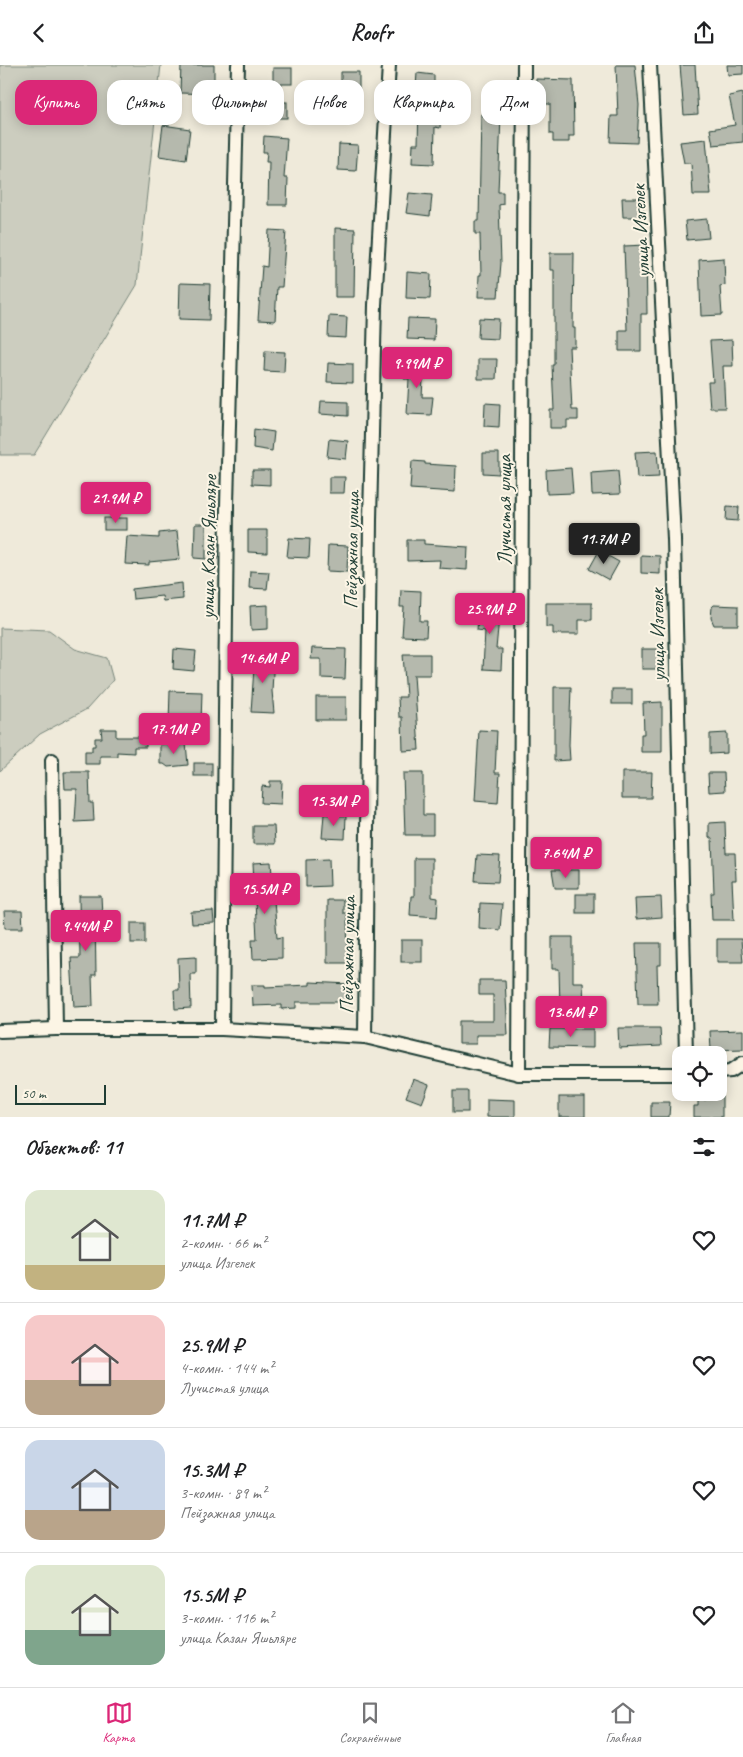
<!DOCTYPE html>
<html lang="ru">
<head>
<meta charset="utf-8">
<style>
  body { margin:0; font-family:Caveat,sans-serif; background:#f2f2f2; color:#202124; height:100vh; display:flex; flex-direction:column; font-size:19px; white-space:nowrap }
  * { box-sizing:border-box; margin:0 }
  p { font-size:16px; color:#757577 }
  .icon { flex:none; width:28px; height:28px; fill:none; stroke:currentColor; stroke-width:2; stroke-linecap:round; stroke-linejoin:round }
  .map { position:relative; height:1052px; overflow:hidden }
  .details { display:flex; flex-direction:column; background:#fff; flex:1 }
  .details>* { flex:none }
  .guide { position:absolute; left:15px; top:15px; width:714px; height:45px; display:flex; gap:10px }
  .controls { position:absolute; left:672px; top:981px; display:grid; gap:10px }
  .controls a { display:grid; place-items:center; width:55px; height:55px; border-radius:10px; background:#fff; box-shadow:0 2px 12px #0003; font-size:25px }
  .scale { position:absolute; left:15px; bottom:12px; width:91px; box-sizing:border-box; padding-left:5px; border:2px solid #1f3d34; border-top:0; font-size:14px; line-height:18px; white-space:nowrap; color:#1f3d34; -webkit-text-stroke:4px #fcf5e5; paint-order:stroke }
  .price { position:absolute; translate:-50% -42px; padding:0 11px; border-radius:5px; background:#db2777; color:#fff; font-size:16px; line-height:32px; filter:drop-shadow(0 1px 2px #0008) }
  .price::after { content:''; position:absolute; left:50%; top:30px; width:15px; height:11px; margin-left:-8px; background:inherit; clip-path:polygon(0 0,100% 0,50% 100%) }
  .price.active { background:#222; color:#fff }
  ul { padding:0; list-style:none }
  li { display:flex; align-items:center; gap:15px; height:125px; padding:0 25px }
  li+li { border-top:1px solid #e0e0e0 }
  li span { display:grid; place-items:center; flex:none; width:140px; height:100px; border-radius:15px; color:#555 }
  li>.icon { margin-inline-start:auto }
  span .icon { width:60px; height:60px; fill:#fffc; stroke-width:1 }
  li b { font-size:21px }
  h2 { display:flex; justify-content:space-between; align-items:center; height:60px; padding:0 25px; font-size:21px }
  .pill { padding:0 18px; border-radius:15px; background:#fff; box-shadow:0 2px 12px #0003; font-size:18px; line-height:45px }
  .pill.active { background:#db2777; color:#fff }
  header { display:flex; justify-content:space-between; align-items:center; height:65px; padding:0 25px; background:#fff; font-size:22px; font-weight:700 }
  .menu { display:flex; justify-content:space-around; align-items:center; height:70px; border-top:1px solid #e0e0e0; background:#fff; font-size:14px; color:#757577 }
  .menu a { display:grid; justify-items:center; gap:2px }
  .menu .active { color:#db2777 }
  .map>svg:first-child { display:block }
</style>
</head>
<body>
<header><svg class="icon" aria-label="back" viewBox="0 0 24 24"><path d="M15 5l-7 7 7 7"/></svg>Roofr<svg class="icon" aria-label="share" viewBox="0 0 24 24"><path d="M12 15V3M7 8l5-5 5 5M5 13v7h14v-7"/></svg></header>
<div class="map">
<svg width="743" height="1052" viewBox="0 0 743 1052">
  <rect width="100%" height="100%" fill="#efeada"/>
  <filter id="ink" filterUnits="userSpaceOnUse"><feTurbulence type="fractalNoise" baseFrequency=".02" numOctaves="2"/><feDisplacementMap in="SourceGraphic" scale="10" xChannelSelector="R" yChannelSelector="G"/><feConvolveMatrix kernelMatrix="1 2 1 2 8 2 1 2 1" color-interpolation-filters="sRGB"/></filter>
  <g filter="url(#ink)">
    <g fill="#cccdbf" stroke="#76857a">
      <polygon points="0,0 161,0 137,220 34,390 0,390"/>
      <polygon points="0,563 49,565 75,584 107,593 113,615 87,644 40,669 0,706"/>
    </g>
    <g fill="#b5b9ad" stroke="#1f3d34">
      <polygon points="181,0 214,0 214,29 180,28"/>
      <polygon points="616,0 635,0 639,40 637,78 610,77 611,51 618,51"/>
      <polygon points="680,0 695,0 698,49 684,50"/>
      <polygon points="727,0 743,0 743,9 728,10"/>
      <rect x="273" y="3" width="19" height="16"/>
      <polygon points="341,7 359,7 359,31 341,30"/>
      <polygon points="417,8 434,10 434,23 416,22"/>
      <polygon points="536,14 573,15 574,71 569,71 569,77 553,77 553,69 550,69 550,39 544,39 544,24 536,24"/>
      <polygon points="743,28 743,77 713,80 710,64 735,60 729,31"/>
      <rect x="271" y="37" width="16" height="16"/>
      <polygon points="419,42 441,43 440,63 435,62 434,99 412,98 413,79 418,79"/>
      <polygon points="481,49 501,51 498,127 503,127 503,139 499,140 501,198 498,232 478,232 479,210 481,210 480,169 475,169 475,156 479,156"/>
      <polygon points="163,60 190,64 186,95 159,91"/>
      <polygon points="264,71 287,73 284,113 288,113 287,140 268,140 269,97 266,97 267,87 263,87"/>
      <polygon points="706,74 711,130 693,130 691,98 684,98 680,77"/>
      <polygon points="339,79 358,80 356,106 338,105"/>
      <polygon points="409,128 432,130 430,151 406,148"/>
      <polygon points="622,133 643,133 643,152 623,152"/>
      <polygon points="707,154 709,173 687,175 685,156"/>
      <polygon points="335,163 355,164 354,232 335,232"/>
      <polygon points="269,165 286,166 282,222 277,222 275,256 258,255 262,201 267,202"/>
      <polygon points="646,180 647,249 641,249 641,286 619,286 619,265 627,265 624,181"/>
      <polygon points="550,188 574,188 573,263 575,263 575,282 569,282 572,345 578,345 578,355 567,355 567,363 550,363 550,345 554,345 552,300 554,300 554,205 550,205"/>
      <polygon points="724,193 725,220 720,221 722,250 701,251 699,195"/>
      <polygon points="407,207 431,209 430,234 406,233"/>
      <polygon points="180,218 210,219 209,255 179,254"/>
      <polygon points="329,251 347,252 346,273 328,272"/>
      <polygon points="408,253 435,254 434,275 407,274"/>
      <polygon points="479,253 499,254 498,274 478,273"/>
      <polygon points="732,275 733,301 723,301 725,343 710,343 708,317 713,317 710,276"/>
      <polygon points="265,286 285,287 284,307 264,306"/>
      <polygon points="478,294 497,294 496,314 478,314"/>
      <polygon points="405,296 424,296 422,332 433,332 431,350 407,349 409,314 404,314"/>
      <polygon points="328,298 353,299 353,318 327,317"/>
      <polygon points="321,336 348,337 348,351 320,349"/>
      <polygon points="485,338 500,339 499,362 484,361"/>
      <polygon points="254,364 274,367 272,386 253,383"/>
      <polygon points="329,374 348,376 346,394 327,392"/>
      <polygon points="657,386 659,412 637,413 635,387"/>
      <polygon points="483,388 499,388 499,409 483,408"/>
      <polygon points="412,396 425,397 425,399 456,401 455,427 410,424"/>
      <polygon points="571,403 573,428 547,429 546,405"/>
      <polygon points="252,405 270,405 270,420 252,419"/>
      <polygon points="618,406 620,429 592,430 591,408"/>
      <polygon points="329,412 345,412 344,428 329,428"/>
      <polygon points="727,441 739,442 738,456 726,455"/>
      <rect x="104" y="453" width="23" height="12"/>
      <polygon points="195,459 206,459 206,494 194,493"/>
      <polygon points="248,465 267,465 267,488 248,487"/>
      <polygon points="177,466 180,494 149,497 149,500 125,499 127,471 159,473 159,468"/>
      <polygon points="289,473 310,474 309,493 287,492"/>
      <polygon points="407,475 424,475 424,479 468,482 467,505 439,503 440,495 407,496"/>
      <polygon points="328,480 348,481 347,507 327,506"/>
      <polygon points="599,486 619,497 609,515 589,504"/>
      <polygon points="641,490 660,491 660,509 641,508"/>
      <polygon points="250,506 269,507 267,524 249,523"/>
      <polygon points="182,518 183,534 163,536 162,531 133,534 132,524"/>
      <polygon points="401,525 421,526 420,556 427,556 426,572 402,571 404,542 400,542"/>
      <polygon points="546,538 592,538 592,555 579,555 579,569 553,569 553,562 546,562"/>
      <polygon points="268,540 268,564 251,565 250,541"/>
      <polygon points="714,540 738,541 738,560 714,560 711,553 712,542"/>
      <polygon points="473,541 500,542 496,584 502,584 501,605 483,604 485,566 477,565 478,551 472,551"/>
      <polygon points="312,583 346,584 345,614 321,613 321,594 311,594"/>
      <polygon points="174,584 196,586 194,606 173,604"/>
      <rect x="642" y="584" width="22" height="20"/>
      <polygon points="255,588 274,589 272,626 274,648 251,647"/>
      <polygon points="403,589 430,589 430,610 414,610 419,685 403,686 402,652 399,652 398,632 406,632"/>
      <polygon points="554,622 571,622 569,680 570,695 554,696"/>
      <rect x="612" y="624" width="20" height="15"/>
      <polygon points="170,626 202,627 201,659 169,658"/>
      <rect x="316" y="632" width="30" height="23"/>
      <polygon points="662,637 662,687 641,687 641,669 644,669 643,638"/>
      <polygon points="101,664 116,664 116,672 146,672 146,682 134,682 134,688 117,687 117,691 100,691 100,699 85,699 85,686 92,686 92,681 95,681 95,673 102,673"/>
      <polygon points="479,665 497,666 495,708 500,708 498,738 475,736"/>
      <polygon points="727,668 727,688 710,689 710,669"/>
      <polygon points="165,678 186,678 188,700 168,702 164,699 160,699 160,680"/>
      <rect x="194" y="698" width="18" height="13"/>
      <polygon points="64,707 89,707 90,738 93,738 94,756 75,757 77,724 65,724"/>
      <polygon points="622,707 652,707 651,733 622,733"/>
      <polygon points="403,708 423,708 423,750 433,750 433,770 405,770"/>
      <polygon points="708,708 724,708 725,726 709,727"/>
      <polygon points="270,716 282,716 281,739 261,738 262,721 270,722"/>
      <polygon points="324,749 346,751 345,774 322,773"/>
      <polygon points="725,757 726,788 735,788 736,815 732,815 734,855 712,855 711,828 714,828 712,773 709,773 709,758"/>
      <polygon points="253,761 274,761 275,779 253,779"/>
      <polygon points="477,790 500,791 498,817 475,816"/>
      <polygon points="414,793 432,793 432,832 438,833 437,852 410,850 411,831 414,831"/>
      <polygon points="329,794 330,821 306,822 306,795"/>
      <polygon points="271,797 277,873 282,872 282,893 253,894 252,874 257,874 253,798"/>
      <polygon points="552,805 579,805 579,823 555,823"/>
      <rect x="576" y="829" width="18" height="19"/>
      <polygon points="79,831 101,831 102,850 95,850 96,910 92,910 93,941 74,942 71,893 80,893"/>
      <polygon points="661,832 662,852 636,854 635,833"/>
      <polygon points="327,835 343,835 343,848 347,848 348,898 327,898"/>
      <polygon points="480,838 502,839 500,865 479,863"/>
      <polygon points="4,846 22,846 23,863 5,863"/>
      <polygon points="213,846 214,858 192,859 191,847"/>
      <rect x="131" y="858" width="14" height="20"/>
      <polygon points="552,872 573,872 573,917 583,917 584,943 560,943 559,904 552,904"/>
      <polygon points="717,874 741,874 743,897 717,897"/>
      <rect x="401" y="875" width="21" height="22"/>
      <polygon points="636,878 661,878 661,900 657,900 658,939 638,939"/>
      <polygon points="196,892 196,909 190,909 191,943 175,944 174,925 179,925 178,893"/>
      <polygon points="479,915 505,915 508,970 476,970 476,979 459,979 459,956 493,956 493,930 479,930"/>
      <polygon points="310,917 349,919 349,937 296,937 296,943 281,944 281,940 253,941 252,920 265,920 265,922 310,920"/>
      <polygon points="618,963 660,963 661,981 619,983"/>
      <polygon points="550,964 593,964 593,983 549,982"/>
      <polygon points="743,965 743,984 711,985 710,966"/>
      <polygon points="413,1014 429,1020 422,1038 406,1032"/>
      <rect x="453" y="1026" width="15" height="21"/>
      <polygon points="706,1028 722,1029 722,1052 694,1052 694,1041 698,1041 698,1035 706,1035"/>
      <rect x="559" y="1032" width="26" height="20"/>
      <polygon points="487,1034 515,1035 515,1052 487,1052"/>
      <polygon points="651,1037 670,1037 669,1052 651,1052"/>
    </g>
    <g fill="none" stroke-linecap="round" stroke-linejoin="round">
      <g stroke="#1f3d34" stroke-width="16">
        <g id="minor">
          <polyline points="650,0 674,474 686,990"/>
          <polyline points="52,695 56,964"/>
          <polyline points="222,964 227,440 238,0"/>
          <polyline points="0,966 56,964 222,964 365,972 519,1009 681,1009"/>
          <polyline points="365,972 370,454 375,240 389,0"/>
          <polyline points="719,1007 731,1006 743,998"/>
          <polyline points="519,1009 524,0"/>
        </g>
      </g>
      <use href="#minor" stroke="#fcf5e5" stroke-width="12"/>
    </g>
  </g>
  <g text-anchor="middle" stroke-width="4" stroke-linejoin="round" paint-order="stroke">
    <g font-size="20" fill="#1f3d34" stroke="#fcf5e5">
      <text transform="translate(640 166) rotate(-93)" y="7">улица Изгелек</text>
      <text transform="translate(504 445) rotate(-90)" y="7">Лучистая улица</text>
      <text transform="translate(208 482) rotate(-89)" y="7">улица Казан Яшьляре</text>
      <text transform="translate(351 485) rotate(-89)" y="7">Пейзажная улица</text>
      <text transform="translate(657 570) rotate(-91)" y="7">улица Изгелек</text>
      <text transform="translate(347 890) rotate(-89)" y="7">Пейзажная улица</text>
    </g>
  </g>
</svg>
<div class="controls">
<a><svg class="icon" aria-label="locate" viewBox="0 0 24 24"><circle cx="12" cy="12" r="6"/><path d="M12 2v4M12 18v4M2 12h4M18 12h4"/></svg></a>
</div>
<div class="scale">50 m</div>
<b class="price" style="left:417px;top:324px">9.99M ₽</b>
<b class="price" style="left:116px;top:459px">21.9M ₽</b>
<b class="price active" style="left:604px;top:500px">11.7M ₽</b>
<b class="price" style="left:490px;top:570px">25.9M ₽</b>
<b class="price" style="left:263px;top:619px">14.6M ₽</b>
<b class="price" style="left:174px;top:690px">17.1M ₽</b>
<b class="price" style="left:334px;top:762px">15.3M ₽</b>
<b class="price" style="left:566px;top:814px">7.64M ₽</b>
<b class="price" style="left:265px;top:850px">15.5M ₽</b>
<b class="price" style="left:86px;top:887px">9.44M ₽</b>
<b class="price" style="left:571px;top:973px">13.6M ₽</b>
<div class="guide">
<a class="pill active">Купить</a>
<a class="pill">Снять</a>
<a class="pill">Фильтры</a>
<a class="pill">Новое</a>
<a class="pill">Квартира</a>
<a class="pill">Дом</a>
</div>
</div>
<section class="details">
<h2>Объектов: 11<svg class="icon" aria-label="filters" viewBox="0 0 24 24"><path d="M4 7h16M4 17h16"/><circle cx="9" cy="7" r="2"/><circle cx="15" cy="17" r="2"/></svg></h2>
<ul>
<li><span style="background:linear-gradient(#dfe7d0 75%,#c2b280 0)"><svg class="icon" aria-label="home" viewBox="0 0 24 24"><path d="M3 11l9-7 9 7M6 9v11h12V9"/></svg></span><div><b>11.7M ₽</b><p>2-комн. · 66 m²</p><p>улица Изгелек</p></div><svg class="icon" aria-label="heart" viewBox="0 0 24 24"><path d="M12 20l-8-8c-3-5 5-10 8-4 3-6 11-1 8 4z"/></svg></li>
<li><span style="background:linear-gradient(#f6c9c9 65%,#b9a48a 0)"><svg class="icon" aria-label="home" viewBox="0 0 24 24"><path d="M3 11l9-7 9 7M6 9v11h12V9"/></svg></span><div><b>25.9M ₽</b><p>4-комн. · 144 m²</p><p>Лучистая улица</p></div><svg class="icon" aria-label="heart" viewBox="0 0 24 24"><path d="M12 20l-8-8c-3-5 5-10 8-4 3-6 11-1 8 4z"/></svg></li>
<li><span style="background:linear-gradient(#c9d6e8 70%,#b9a48a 0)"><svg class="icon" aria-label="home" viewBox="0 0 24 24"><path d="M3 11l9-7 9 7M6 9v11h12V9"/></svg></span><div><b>15.3M ₽</b><p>3-комн. · 89 m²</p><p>Пейзажная улица</p></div><svg class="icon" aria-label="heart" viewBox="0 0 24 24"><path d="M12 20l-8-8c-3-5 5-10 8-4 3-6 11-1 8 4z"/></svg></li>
<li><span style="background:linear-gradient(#dfe7d0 65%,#7fa58c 0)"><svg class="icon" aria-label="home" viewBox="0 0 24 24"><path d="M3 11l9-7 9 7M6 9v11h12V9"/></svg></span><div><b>15.5M ₽</b><p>3-комн. · 116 m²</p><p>улица Казан Яшьляре</p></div><svg class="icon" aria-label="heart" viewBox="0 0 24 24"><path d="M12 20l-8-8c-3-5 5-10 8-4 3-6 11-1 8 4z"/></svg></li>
</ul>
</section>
<nav class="menu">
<a class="active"><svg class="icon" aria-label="map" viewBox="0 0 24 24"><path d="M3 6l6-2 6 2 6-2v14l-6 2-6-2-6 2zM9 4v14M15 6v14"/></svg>Карта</a>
<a><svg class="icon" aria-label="saved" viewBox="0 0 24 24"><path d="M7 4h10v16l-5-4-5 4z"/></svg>Сохранённые</a>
<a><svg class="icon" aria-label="home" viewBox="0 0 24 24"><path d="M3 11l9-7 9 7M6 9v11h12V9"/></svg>Главная</a>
</nav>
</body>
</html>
